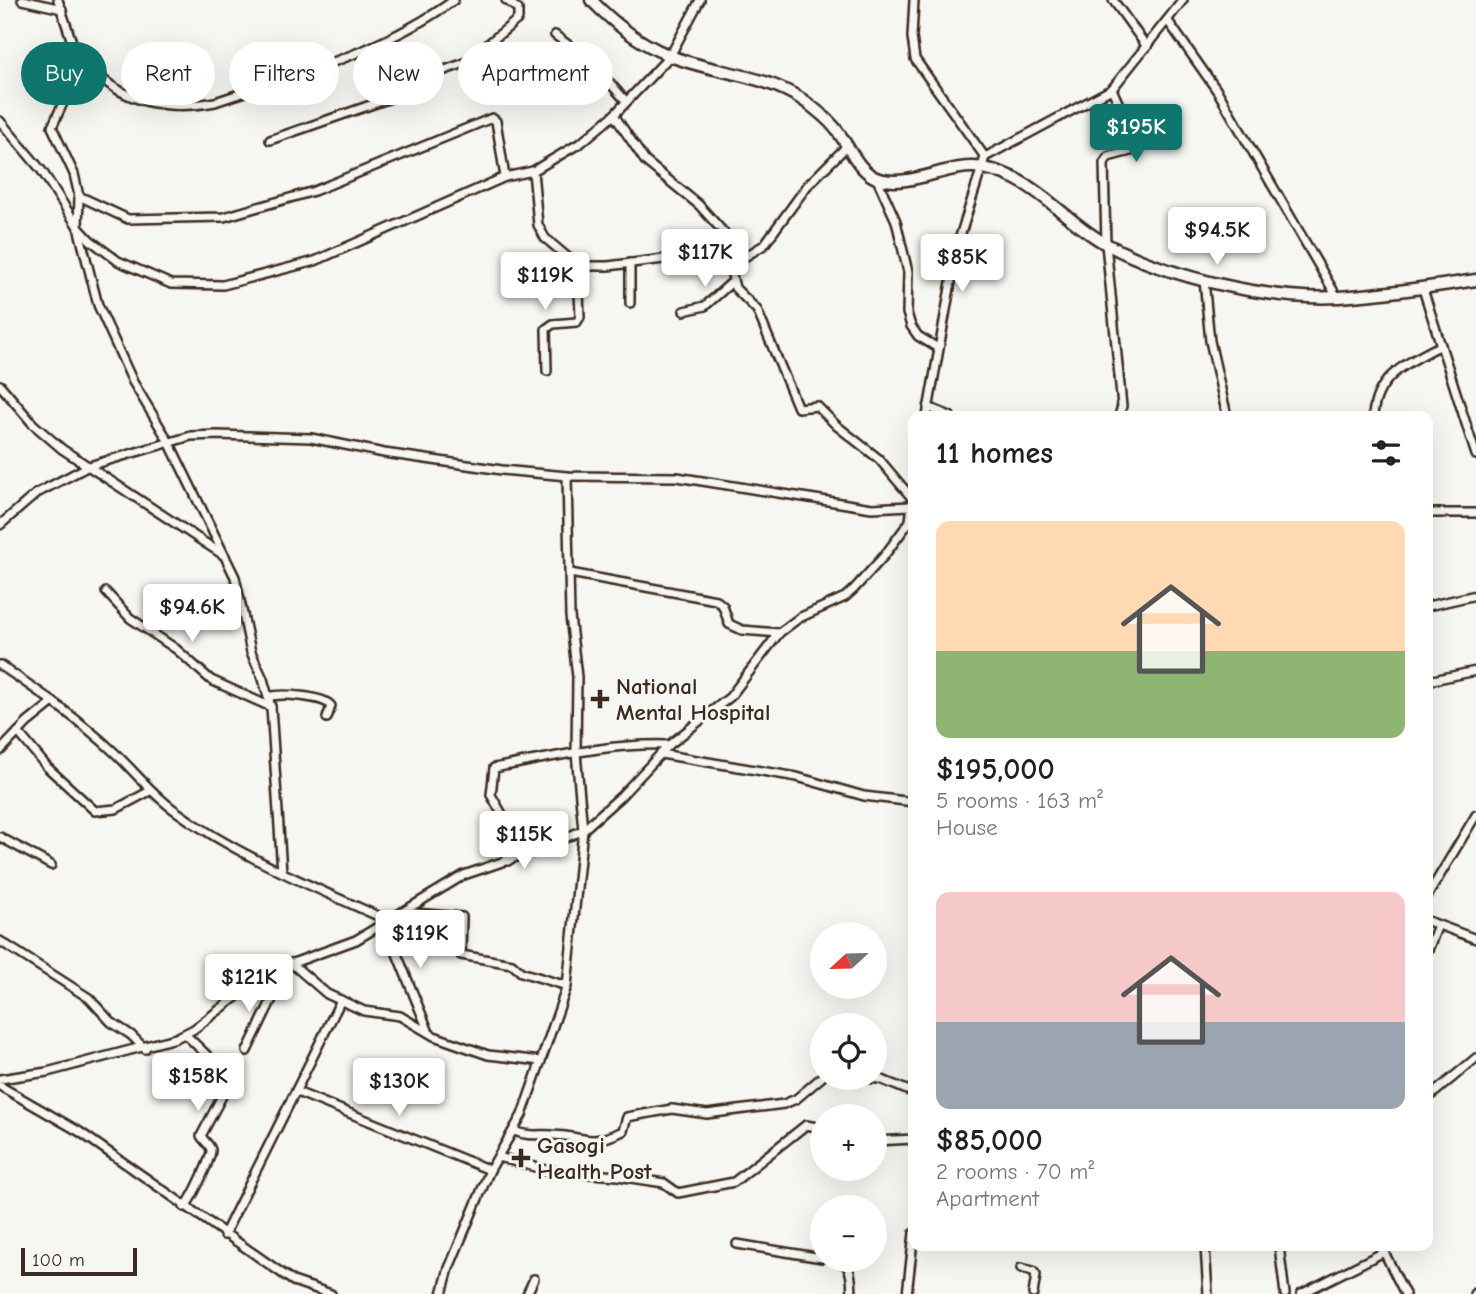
<!DOCTYPE html>
<html lang="en">
<head>
<meta charset="utf-8">
<style>
  body { margin:0; font-family:"Comic Neue",sans-serif; background:#f6f6f6; color:#202124; height:100vh; display:flex; flex-direction:column; font-size:26px; white-space:nowrap }
  * { box-sizing:border-box; margin:0 }
  p { font-size:23px; color:#757577 }
  .icon { flex:none; width:38px; height:38px; fill:none; stroke:currentColor; stroke-width:2; stroke-linecap:round; stroke-linejoin:round }
  .map { position:relative; flex:1; overflow:hidden }
  .panel { position:absolute; left:908px; top:411px; width:525px; height:840px; display:flex; flex-direction:column; background:#fff; border-radius:14px; box-shadow:0 7px 28px #0002 }
  .panel>* { flex:none }
  .hud { position:absolute; left:21px; top:42px; width:665px; height:63px; display:flex; gap:14px }
  .needle { width:46px; rotate:248deg }
  .tools { position:absolute; left:810px; top:922px; display:grid; gap:14px }
  .tools a { display:grid; place-items:center; width:77px; height:77px; border-radius:50%; background:#fff; box-shadow:0 7px 28px #0002; font-size:35px }
  .scale { position:absolute; left:21px; bottom:18px; width:116px; box-sizing:border-box; padding-left:7px; border:4px solid #3b2a1e; border-top:0; font-size:19px; line-height:24px; white-space:nowrap; color:#3b2a1e; -webkit-text-stroke:5px #f6f6f2; paint-order:stroke }
  .price { position:absolute; translate:-50% -60px; padding:0 16px; border-radius:7px; background:#fff; color:#222; font-size:23px; line-height:46px; filter:drop-shadow(0 2px 4px #0008) }
  .price::after { content:''; position:absolute; left:50%; top:42px; width:21px; height:16px; margin-left:-10px; background:inherit; clip-path:polygon(0 0,100% 0,50% 100%) }
  .price.selected { background:#0f766e; color:#fff }
  ul { padding:0; list-style:none }
  li { display:grid; align-content:center; gap:14px; height:371px; padding:0 28px }
  li span { display:grid; place-items:center; height:217px; border-radius:14px; color:#555 }
  li>.icon { margin-inline-start:auto }
  span .icon { width:126px; height:126px; fill:#fffc; stroke-width:1 }
  li b { font-size:30px }
  h2 { display:flex; justify-content:space-between; align-items:center; height:84px; padding:0 28px; font-size:30px }
  .tag { padding:0 24px; border-radius:32px; background:#fff; box-shadow:0 7px 28px #0002; font-size:24px; line-height:63px }
  .tag.selected { background:#0f766e; color:#fff }
  .map>svg:first-child { display:block }
</style>
</head>
<body>
<div class="map">
<svg width="1476" height="1294" viewBox="0 0 1476 1294">
  <rect width="100%" height="100%" fill="#f6f6f2"/>
  <filter id="ink" filterUnits="userSpaceOnUse"><feTurbulence type="fractalNoise" baseFrequency=".0143" numOctaves="2"/><feDisplacementMap in="SourceGraphic" scale="14" xChannelSelector="R" yChannelSelector="G"/><feConvolveMatrix kernelMatrix="1 2 1 2 8 2 1 2 1" color-interpolation-filters="sRGB"/></filter>
  <g filter="url(#ink)">
    <g fill="none" stroke-linecap="round" stroke-linejoin="round">
      <g stroke="#3b2a1e" stroke-width="12">
        <g id="street">
          <polyline points="22,0 62,9"/>
          <polyline points="58,0 80,66 52,127 74,174 79,196 78,227 98,305 133,382 169,442 235,577 251,652 263,679 271,707 282,872"/>
          <polyline points="914,0 912,37 915,59 985,157"/>
          <polyline points="1113,0 1147,47"/>
          <polyline points="1168,21 1218,92 1337,297"/>
          <polyline points="555,35 590,61 626,101"/>
          <path d="M81 56C114 101 161 112 215 102 296 75 385 51 454 0"/>
          <polyline points="1112,89 1137,145 1134,150 1108,157 1104,163 1106,244 1122,406 1119,416"/>
          <polyline points="614,115 645,161 699,205 745,256"/>
          <polyline points="0,121 42,171 78,227 90,240 118,261 171,284 223,285 315,261 505,177 533,171 582,142 614,115 670,56 700,0"/>
          <polyline points="270,140 405,93 436,73 465,63 518,19 518,9 506,0"/>
          <polyline points="533,171 538,225 545,238 578,266 608,266 664,259 730,266 764,245 807,186 848,145"/>
          <polyline points="877,179 896,221 908,272 907,313 911,326 918,336 938,348"/>
          <polyline points="79,196 128,219 224,217 314,191 492,118 496,121 505,177"/>
          <polyline points="630,263 630,303"/>
          <polyline points="730,266 735,288 757,310 798,408 817,406 837,426 879,459 911,497"/>
          <polyline points="1204,280 1210,341 1227,416"/>
          <polyline points="1423,289 1476,455"/>
          <polyline points="684,311 705,306 732,282"/>
          <polyline points="547,371 546,329 553,324 577,322 580,317 578,266"/>
          <polyline points="0,385 33,424 62,449 225,556"/>
          <polyline points="928,407 950,416"/>
          <polyline points="927,416 958,243 985,157 1112,89 1183,0"/>
          <path d="M1373 416C1376 375 1408 363 1441 345"/>
          <polyline points="1428,513 1476,513"/>
          <polyline points="0,525 37,493 89,466 191,436 217,435 311,438 384,453 502,470 567,476 677,477 872,508 910,506"/>
          <polyline points="570,573 716,600 723,606 729,624 742,630 779,633"/>
          <polyline points="106,592 130,618 176,649 211,680 271,707"/>
          <polyline points="1428,606 1476,595"/>
          <path d="M0 665C40 692 80 720 115 753 135 772 150 792 173 809 237 856 314 887 387 920"/>
          <polyline points="1428,681 1476,671"/>
          <path d="M268 697C281 693 324 696 331 706L327 718"/>
          <polyline points="18,732 47,767 95,811 116,809 150,791"/>
          <polyline points="0,751 27,723 53,702"/>
          <polyline points="661,754 797,777 864,796 914,802"/>
          <polyline points="0,837 51,865"/>
          <path d="M508 861 502 814 491 795 494 768C553 757 609 743 669 745"/>
          <polyline points="1428,895 1476,815"/>
          <polyline points="402,912 462,917 461,955 512,964 521,972 567,986"/>
          <polyline points="1428,921 1476,939"/>
          <polyline points="384,922 428,1030"/>
          <polyline points="0,941 89,998 111,1022 131,1035 145,1049"/>
          <polyline points="1428,950 1438,925"/>
          <polyline points="291,963 327,994 364,1011 400,1016 434,1036 488,1055 541,1061"/>
          <polyline points="247,1051 274,995 275,990 264,977"/>
          <polyline points="854,1078 880,1079 914,1093"/>
          <polyline points="0,1079 47,1072 176,1038 194,1029 257,981 282,967 356,940 464,875 543,848 583,830 621,796 669,745 730,697 779,633 799,618 845,597 854,589 884,556 910,521 914,486"/>
          <polyline points="0,1086 80,1132 293,1281 331,1294"/>
          <polyline points="297,1092 490,1170"/>
          <polyline points="1428,1098 1476,1058"/>
          <path d="M514 1131C529 1137 538 1134 553 1135 588 1136 586 1148 623 1131L627 1117 672 1109 707 1114 784 1104 796 1099 822 1077"/>
          <polyline points="875,1141 914,1139"/>
          <polyline points="498,1157 550,1171 618,1176 664,1183 678,1193 734,1182 806,1125 822,1128"/>
          <path d="M184 1207C191 1202 211 1159 211 1150 210 1145 204 1141 201 1136L232 1077 231 1073 216 1064 185 1034"/>
          <polyline points="224,1235 341,1000"/>
          <polyline points="737,1244 822,1258"/>
          <polyline points="1205,1246 1208,1294"/>
          <polyline points="1279,1246 1285,1294"/>
          <polyline points="1381,1246 1405,1294"/>
          <path d="M835 1260C853 1263 851 1279 852 1294"/>
          <polyline points="1021,1268 1033,1271 1036,1275 1033,1294"/>
          <polyline points="442,1294 449,1268 490,1170 522,1115 567,986 583,830 576,753 577,677 570,616 567,476"/>
          <polyline points="527,1294 534,1279"/>
          <polyline points="907,1294 914,1233"/>
          <polyline points="1301,1294 1384,1252"/>
          <polyline points="1474,1294 1476,1292"/>
        </g>
      </g>
      <g stroke="#3b2a1e" stroke-width="15">
        <path id="secondary" d="M591 0C614 23 637 42 668 55 711 73 762 73 803 100 814 108 826 117 835 128 848 143 858 173 879 179 913 188 949 162 983 168 1036 177 1064 222 1108 245 1169 277 1270 301 1339 297 1385 294 1431 287 1476 280"/>
      </g>
      <use href="#street" stroke="#f6f6f2" stroke-width="7"/>
      <use href="#secondary" stroke="#f6f6f2" stroke-width="10"/>
    </g>
  </g>
  <g fill="#3b2a1e" stroke="#f6f6f2" stroke-width="2.5">
    <path d="M596.5 688.5h7v7h7v7h-7v7h-7v-7h-7v-7h7z"/>
    <path d="M517.5 1147.5h7v7h7v7h-7v7h-7v-7h-7v-7h7z"/>
  </g>
  <g text-anchor="middle" stroke-width="6" stroke-linejoin="round" paint-order="stroke">
    <g font-size="23" font-weight="bold" fill="#3b2a1e" stroke="#f6f6f2" text-anchor="start">
      <text x="616" y="694">National<tspan x="616" dy="26">Mental Hospital</tspan></text>
      <text x="537" y="1153">Gasogi<tspan x="537" dy="26">Health Post</tspan></text>
    </g>
  </g>
</svg>
<div class="tools">
<a><svg class="needle" viewBox="-14 -14 28 28"><path d="M0-13l5 13h-10z" fill="#e53935"/><path d="M0 13l5-13h-10z" fill="#757577"/></svg></a>
<a><svg class="icon" aria-label="locate" viewBox="0 0 24 24"><circle cx="12" cy="12" r="6"/><path d="M12 2v4M12 18v4M2 12h4M18 12h4"/></svg></a>
<a>+</a>
<a>−</a>
</div>
<div class="scale">100 m</div>
<b class="price selected" style="left:1136px;top:164px">$195K</b>
<b class="price" style="left:1217px;top:267px">$94.5K</b>
<b class="price" style="left:705px;top:289px">$117K</b>
<b class="price" style="left:962px;top:294px">$85K</b>
<b class="price" style="left:545px;top:312px">$119K</b>
<b class="price" style="left:192px;top:644px">$94.6K</b>
<b class="price" style="left:524px;top:871px">$115K</b>
<b class="price" style="left:420px;top:970px">$119K</b>
<b class="price" style="left:249px;top:1014px">$121K</b>
<b class="price" style="left:198px;top:1113px">$158K</b>
<b class="price" style="left:399px;top:1118px">$130K</b>
<div class="hud">
<a class="tag selected">Buy</a>
<a class="tag">Rent</a>
<a class="tag">Filters</a>
<a class="tag">New</a>
<a class="tag">Apartment</a>
</div>
<section class="panel">
<h2>11 homes<svg class="icon" aria-label="filters" viewBox="0 0 24 24"><path d="M4 7h16M4 17h16"/><circle cx="9" cy="7" r="2"/><circle cx="15" cy="17" r="2"/></svg></h2>
<ul>
<li><span style="background:linear-gradient(#ffd9b3 60%,#8fb573 0)"><svg class="icon" aria-label="home" viewBox="0 0 24 24"><path d="M3 11l9-7 9 7M6 9v11h12V9"/></svg></span><div><b>$195,000</b><p>5 rooms · 163 m²</p><p>House</p></div></li>
<li><span style="background:linear-gradient(#f6c9c9 60%,#9aa5b1 0)"><svg class="icon" aria-label="home" viewBox="0 0 24 24"><path d="M3 11l9-7 9 7M6 9v11h12V9"/></svg></span><div><b>$85,000</b><p>2 rooms · 70 m²</p><p>Apartment</p></div></li>
</ul>
</section>
</div>
</body>
</html>
